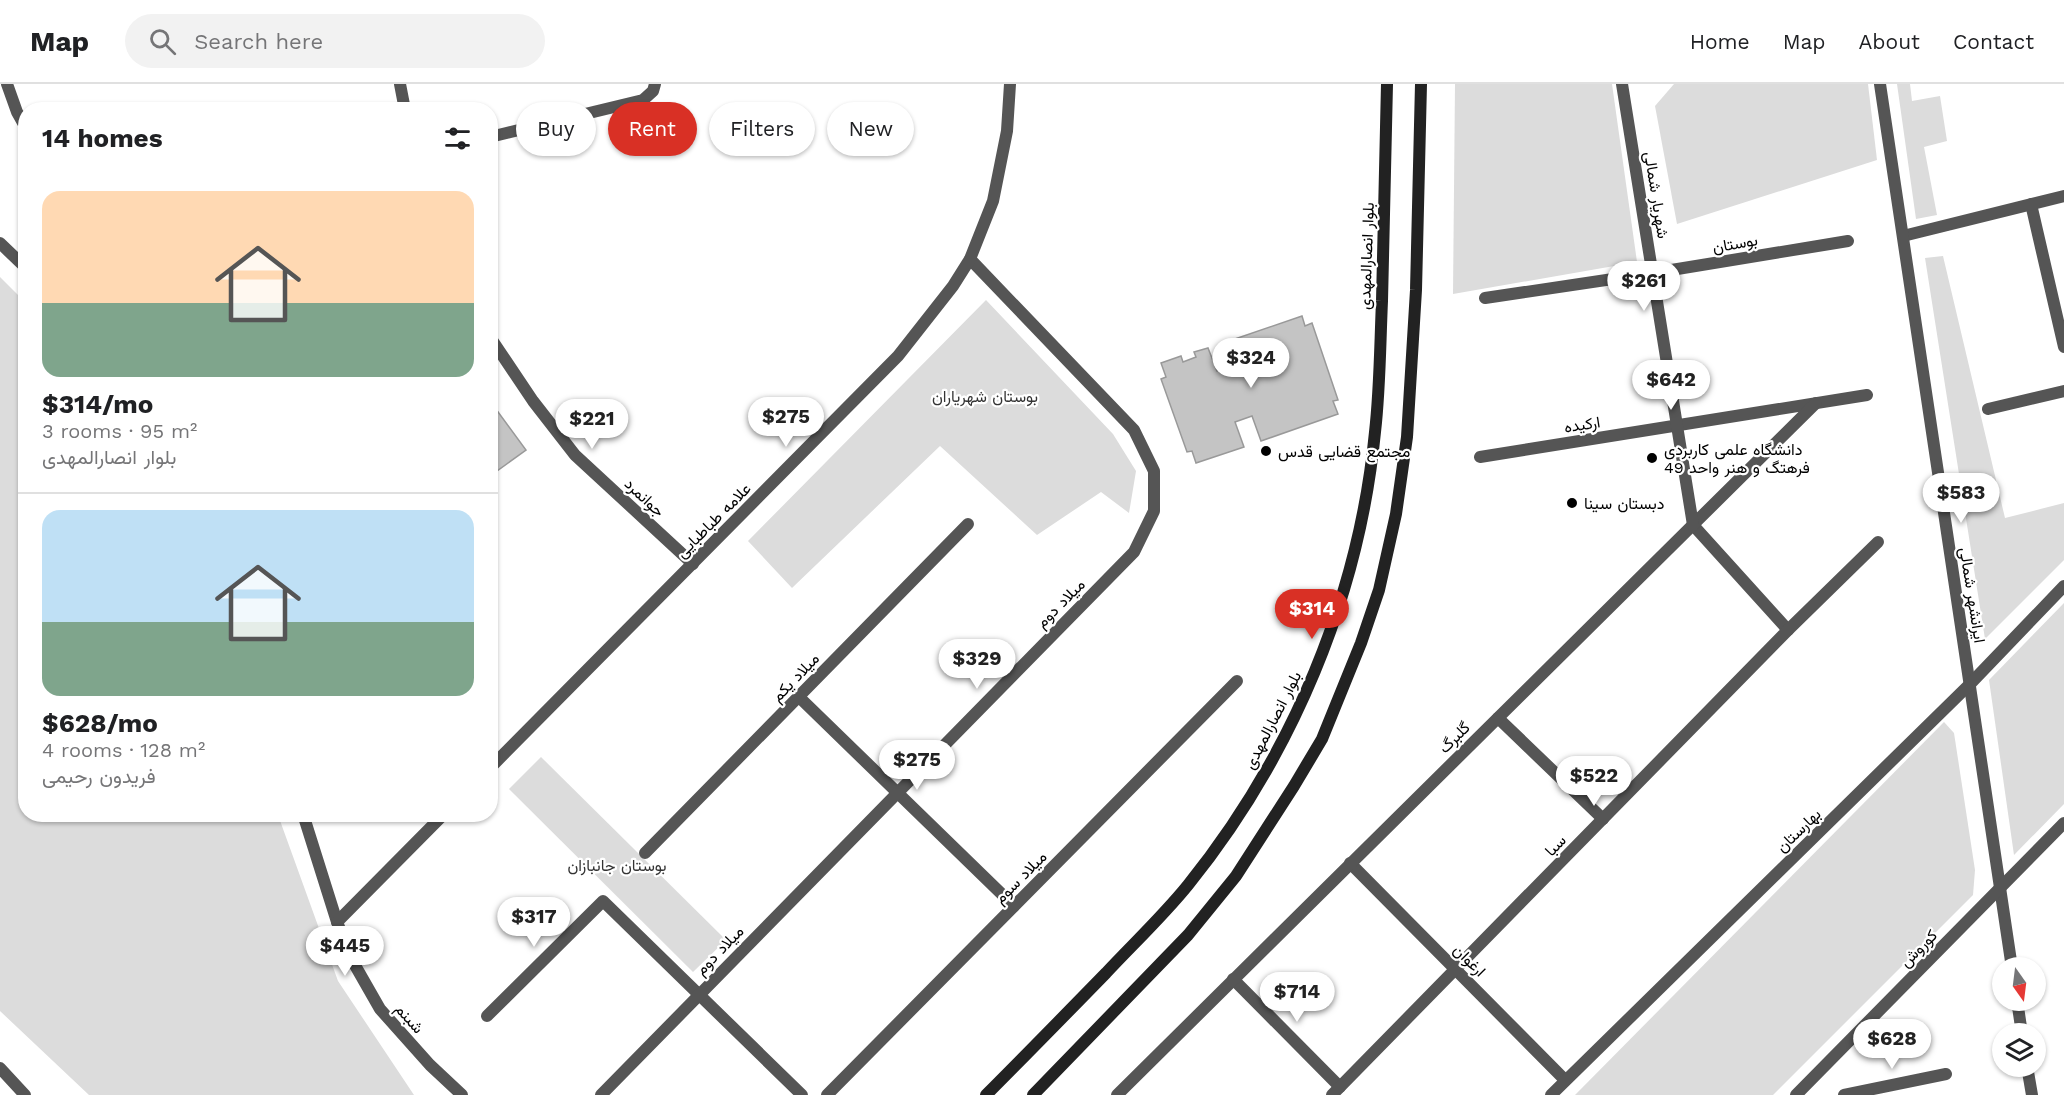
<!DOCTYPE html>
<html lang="en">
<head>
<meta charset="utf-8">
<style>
  body { margin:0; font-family:"Work Sans",Vazirmatn,sans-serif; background:#f2f2f2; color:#202124; height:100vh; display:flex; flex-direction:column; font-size:22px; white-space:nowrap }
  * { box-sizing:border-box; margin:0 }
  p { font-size:20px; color:#757577 }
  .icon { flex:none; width:33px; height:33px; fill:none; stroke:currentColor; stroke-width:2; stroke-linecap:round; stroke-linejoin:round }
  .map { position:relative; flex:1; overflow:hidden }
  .drawer { position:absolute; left:18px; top:18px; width:480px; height:720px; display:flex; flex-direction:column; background:#fff; border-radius:24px; box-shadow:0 2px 4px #0004 }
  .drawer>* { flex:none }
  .hud { position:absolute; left:516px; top:18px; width:570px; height:54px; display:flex; gap:12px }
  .needle { width:39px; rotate:166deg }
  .buttons { position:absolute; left:1992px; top:873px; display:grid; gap:12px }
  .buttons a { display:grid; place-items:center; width:54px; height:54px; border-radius:50%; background:#fff; box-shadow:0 2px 4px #0004; font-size:30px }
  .price { position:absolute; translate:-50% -51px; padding:0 14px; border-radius:21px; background:#fff; color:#222; font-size:20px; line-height:39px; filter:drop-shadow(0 2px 3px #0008) }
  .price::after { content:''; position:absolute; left:50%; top:36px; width:18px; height:14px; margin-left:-9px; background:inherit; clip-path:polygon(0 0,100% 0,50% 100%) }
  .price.on { background:#d93025; color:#fff }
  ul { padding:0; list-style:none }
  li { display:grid; align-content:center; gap:12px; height:318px; padding:0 24px }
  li+li { border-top:2px solid #e0e0e0 }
  li span { display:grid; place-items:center; height:186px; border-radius:18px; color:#555 }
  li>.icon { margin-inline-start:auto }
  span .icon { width:108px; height:108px; fill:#fffc; stroke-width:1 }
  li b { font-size:26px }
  h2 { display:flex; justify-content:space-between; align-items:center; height:72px; padding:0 24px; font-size:26px }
  .pill { padding:0 21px; border-radius:27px; background:#fff; box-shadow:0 2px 4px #0004; font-size:21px; line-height:54px }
  .pill.on { background:#d93025; color:#fff }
  header { display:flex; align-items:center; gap:36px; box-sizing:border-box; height:84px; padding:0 30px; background:#fff; border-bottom:2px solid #e0e0e0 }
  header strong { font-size:28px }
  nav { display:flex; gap:33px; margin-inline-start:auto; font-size:21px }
  .search { width:420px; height:54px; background:#f2f2f2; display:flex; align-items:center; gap:15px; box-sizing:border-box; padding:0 21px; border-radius:33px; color:#757577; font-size:22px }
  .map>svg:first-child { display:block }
</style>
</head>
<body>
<header>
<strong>Map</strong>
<div class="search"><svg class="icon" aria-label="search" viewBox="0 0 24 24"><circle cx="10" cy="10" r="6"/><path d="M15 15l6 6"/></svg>Search here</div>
<nav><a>Home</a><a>Map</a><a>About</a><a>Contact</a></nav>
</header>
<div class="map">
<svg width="2064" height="1011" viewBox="0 0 2064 1011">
  <rect width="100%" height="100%" fill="#fff"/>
  <g fill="#dcdcdc">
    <polygon points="1455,0 1612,0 1637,178 1453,210"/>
    <polygon points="1674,0 1868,0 1877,76 1677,140 1655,22"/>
    <polygon points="1897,0 1910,0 1912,17 1940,12 1947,57 1924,63 1937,131 1916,135"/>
    <polygon points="1943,172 2005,434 2064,419 2064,476 1985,555 1925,174"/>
    <polygon points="0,193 26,219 26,730 278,731 338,897 414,1011 89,1011 0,927"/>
    <polygon points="986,216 1113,350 1136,387 1129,429 1101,408 1037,451 940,362 792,504 748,457"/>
    <polygon points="2064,519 2064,720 2014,771 1989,596"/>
    <polygon points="1944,638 1954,649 1975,786 1973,811 1773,1011 1575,1011"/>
    <polygon points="541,673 726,856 693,888 509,705"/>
  </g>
  <g fill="#c4c4c4" stroke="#999" stroke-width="1.5">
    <polygon points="1302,232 1305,242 1312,239 1338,316 1333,317 1338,330 1261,357 1252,332 1235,338 1244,363 1196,379 1192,367 1187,368 1161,295 1166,293 1161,279 1181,272 1183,278 1196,273 1194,268 1208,264 1217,287 1237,280 1229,257"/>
    <polygon points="490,317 526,366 490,392"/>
  </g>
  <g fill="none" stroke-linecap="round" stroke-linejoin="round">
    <g stroke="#555" stroke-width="12">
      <polyline points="7,0 17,28 26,44"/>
      <polyline points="490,53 643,16 653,7 655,0"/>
      <polyline points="2031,120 2064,263"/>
      <polyline points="1903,152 2064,112"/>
      <polyline points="1485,214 1653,189 1848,157"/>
      <polyline points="1988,325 2064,307"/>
      <polyline points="1480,373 1867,311"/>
      <polyline points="1693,441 1788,546"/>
      <polyline points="799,613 1014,822"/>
      <polyline points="1498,634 1603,735"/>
      <polyline points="645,769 968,440"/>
      <polyline points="1350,779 1565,996"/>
      <polyline points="1233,895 1340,1003"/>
      <polyline points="487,932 603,817 802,1011"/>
      <polyline points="601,1011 1134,468 1154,427 1154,387 1134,346 970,175"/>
      <polyline points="827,1011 1237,597"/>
      <polyline points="1117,1011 1816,319"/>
      <polyline points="1332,1011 1788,546 1878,458"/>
      <polyline points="1844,1011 1946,990"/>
    </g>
    <g stroke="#555" stroke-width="12">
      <polyline points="400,0 405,26"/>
      <polyline points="1622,0 1693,441"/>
      <polyline points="1880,0 2012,884"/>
      <polyline points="0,159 26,184"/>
      <polyline points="490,253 533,317 575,371 693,480"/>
      <polyline points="490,684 898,272 953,202 970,175 993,117 1007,47 1010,0"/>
      <polyline points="303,730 337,838 352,876 380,925 430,981 462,1011"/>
      <polyline points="337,838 444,730"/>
      <polyline points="2017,916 2022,950"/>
      <polyline points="2027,982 2032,1011"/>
      <polyline points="0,984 25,1011"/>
      <polyline points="1551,1011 1970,600 2064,502"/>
      <polyline points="1796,1011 2064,739"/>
    </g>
    <g stroke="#222" stroke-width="12">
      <path d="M986 1011C1026 971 1066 930 1106 889 1133 860 1163 832 1188 801 1292 672 1359 513 1375 348 1380 305 1380 261 1382 217 1384 145 1385 72 1387 0"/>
      <polyline points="1033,1011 1188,851 1236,792 1294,702 1322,655 1361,559 1379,506 1396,430 1407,353 1416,206 1421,0"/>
    </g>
  </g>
  <g fill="#000" stroke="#fff" stroke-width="2">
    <circle cx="1266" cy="367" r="6"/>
    <circle cx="1652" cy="374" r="6"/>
    <circle cx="1572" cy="419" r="6"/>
  </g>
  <g text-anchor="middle" stroke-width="4.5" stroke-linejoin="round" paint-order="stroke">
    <g font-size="16" fill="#000" stroke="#fff">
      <text transform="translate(1657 111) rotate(81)" y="6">شهریار شمالی</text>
      <text transform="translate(1735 159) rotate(-10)" y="6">بوستان</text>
      <text transform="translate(1366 172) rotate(-88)" y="6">بلوار انصارالمهدی</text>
      <text transform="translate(1582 340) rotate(-9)" y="6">ارکیده</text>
      <text transform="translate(645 413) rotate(43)" y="6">جوانمرد</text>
      <text transform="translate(713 436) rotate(-45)" y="6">علامه طباطبایی</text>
      <text transform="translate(1973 511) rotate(81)" y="6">ایرانشهر شمالی</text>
      <text transform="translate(1060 519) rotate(-45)" y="6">میلاد دوم</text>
      <text transform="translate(795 593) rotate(-46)" y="6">میلاد یکم</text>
      <text transform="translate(1272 636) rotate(-63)" y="6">بلوار انصارالمهدی</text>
      <text transform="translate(1454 653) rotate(-45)" y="6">گلبرگ</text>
      <text transform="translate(1798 746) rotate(-44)" y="6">بهارستان</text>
      <text transform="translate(1555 761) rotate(-46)" y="6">سبا</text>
      <text transform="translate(1020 793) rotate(-45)" y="6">میلاد سوم</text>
      <text transform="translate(1918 864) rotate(-45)" y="6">کوروش</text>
      <text transform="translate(719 866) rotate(-46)" y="6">میلاد دوم</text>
      <text transform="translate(1470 876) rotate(45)" y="6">ارغوان</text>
      <text transform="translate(410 934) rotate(48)" y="6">شبنم</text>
    </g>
    <g font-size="16" fill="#333" stroke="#fff">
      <text x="985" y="318">بوستان شهریاران</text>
      <text x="617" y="787">بوستان جانبازان</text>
    </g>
    <g font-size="16" fill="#000" stroke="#fff" text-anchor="start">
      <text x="1664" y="371">دانشگاه علمی کاربردی<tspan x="1664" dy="18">فرهتگ و هنر واحد 49</tspan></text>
      <text x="1278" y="373">مجتمع قضایی قدس</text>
      <text x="1584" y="425">دبستان سینا</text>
    </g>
  </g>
</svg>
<div class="buttons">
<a><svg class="needle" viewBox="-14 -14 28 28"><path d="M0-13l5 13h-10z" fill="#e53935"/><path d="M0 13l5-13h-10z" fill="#757577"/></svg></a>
<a><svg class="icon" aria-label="layers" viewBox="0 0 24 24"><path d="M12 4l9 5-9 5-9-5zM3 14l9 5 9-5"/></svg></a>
</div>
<b class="price" style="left:1644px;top:228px">$261</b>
<b class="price" style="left:1251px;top:305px">$324</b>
<b class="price" style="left:1671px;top:327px">$642</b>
<b class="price" style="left:786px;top:364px">$275</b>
<b class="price" style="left:592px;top:366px">$221</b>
<b class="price" style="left:1961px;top:440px">$583</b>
<b class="price on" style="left:1312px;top:556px">$314</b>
<b class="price" style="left:977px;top:606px">$329</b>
<b class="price" style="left:917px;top:707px">$275</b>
<b class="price" style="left:1594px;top:723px">$522</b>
<b class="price" style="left:534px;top:864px">$317</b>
<b class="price" style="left:345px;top:893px">$445</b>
<b class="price" style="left:1297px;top:939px">$714</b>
<b class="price" style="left:1892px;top:986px">$628</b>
<div class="hud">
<a class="pill">Buy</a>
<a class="pill on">Rent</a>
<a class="pill">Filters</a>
<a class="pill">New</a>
</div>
<section class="drawer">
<h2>14 homes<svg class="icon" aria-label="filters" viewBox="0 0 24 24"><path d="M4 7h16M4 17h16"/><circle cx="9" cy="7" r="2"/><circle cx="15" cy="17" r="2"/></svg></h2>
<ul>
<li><span style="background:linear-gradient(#ffd9b3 60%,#7fa58c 0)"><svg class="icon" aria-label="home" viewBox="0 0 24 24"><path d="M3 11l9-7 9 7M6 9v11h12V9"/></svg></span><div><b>$314/mo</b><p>3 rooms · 95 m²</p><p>بلوار انصارالمهدی</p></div></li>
<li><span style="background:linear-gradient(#bfe0f5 60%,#7fa58c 0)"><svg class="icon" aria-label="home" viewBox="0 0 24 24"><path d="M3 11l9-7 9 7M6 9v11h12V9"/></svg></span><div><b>$628/mo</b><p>4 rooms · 128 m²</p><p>فریدون رحیمی</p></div></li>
</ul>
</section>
</div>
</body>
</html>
